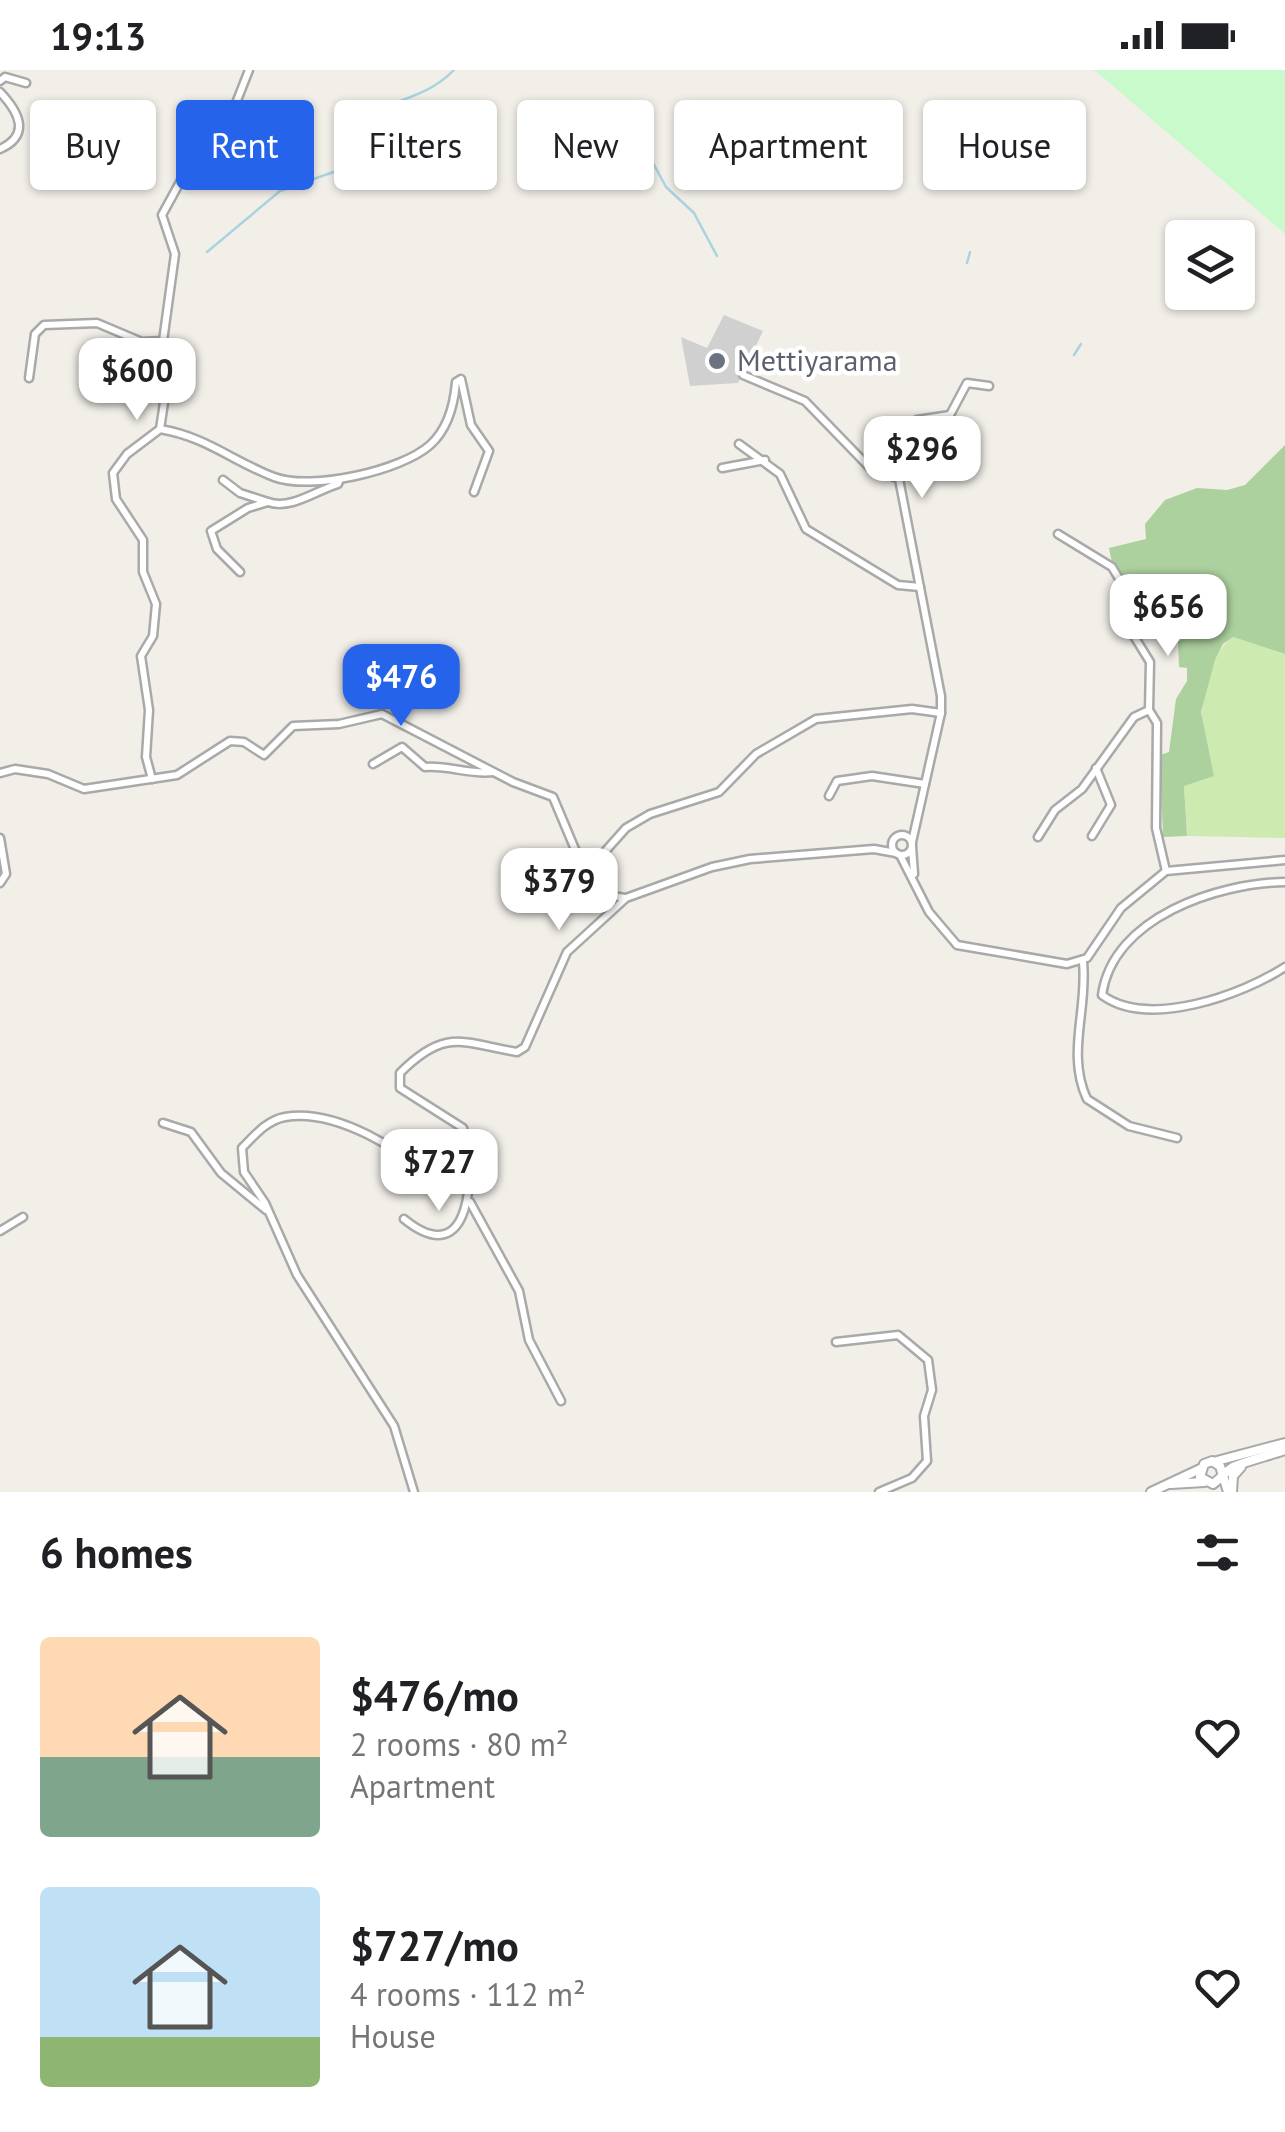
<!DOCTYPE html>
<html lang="en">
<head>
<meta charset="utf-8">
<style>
  body { margin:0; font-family:"PT Sans",sans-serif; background:#f2f2f2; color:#202124; height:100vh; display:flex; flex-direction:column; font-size:38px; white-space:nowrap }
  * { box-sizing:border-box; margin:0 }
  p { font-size:32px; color:#757577 }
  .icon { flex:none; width:55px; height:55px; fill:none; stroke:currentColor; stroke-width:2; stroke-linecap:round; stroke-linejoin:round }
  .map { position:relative; height:1422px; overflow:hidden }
  .panel { display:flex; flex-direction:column; background:#fff; flex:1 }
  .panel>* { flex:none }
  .banner { position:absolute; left:30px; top:30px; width:1225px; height:90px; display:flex; gap:20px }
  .buttons { position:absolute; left:1165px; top:150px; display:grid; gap:20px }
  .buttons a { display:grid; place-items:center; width:90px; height:90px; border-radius:10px; background:#fff; box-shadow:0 2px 8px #0004; font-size:50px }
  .price { position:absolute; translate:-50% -85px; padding:0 22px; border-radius:20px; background:#fff; color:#222; font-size:32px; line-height:65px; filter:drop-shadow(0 2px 5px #0008) }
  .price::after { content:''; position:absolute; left:50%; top:60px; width:30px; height:22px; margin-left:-15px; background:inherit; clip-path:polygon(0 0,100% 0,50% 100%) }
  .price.current { background:#2563eb; color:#fff }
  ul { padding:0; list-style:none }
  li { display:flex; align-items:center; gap:30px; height:250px; padding:0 40px }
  li span { display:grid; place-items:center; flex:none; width:280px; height:200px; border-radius:10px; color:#555 }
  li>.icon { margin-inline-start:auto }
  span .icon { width:120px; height:120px; fill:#fffc; stroke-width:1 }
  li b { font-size:42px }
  h2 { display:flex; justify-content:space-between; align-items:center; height:120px; padding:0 40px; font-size:42px }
  .pill { padding:0 35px; border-radius:10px; background:#fff; box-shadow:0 2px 8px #0004; font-size:35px; line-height:90px }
  .pill.current { background:#2563eb; color:#fff }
  .status { display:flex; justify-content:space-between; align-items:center; height:70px; padding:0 50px; background:#fff; direction:ltr }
  .status svg { height:28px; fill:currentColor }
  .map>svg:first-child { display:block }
</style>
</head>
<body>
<div class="status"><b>19:13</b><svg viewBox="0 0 49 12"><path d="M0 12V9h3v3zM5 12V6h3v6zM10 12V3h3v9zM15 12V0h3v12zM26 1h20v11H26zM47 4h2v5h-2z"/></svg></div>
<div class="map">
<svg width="1285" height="1422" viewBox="0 0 1285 1422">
  <rect width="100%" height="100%" fill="#f2efe9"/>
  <polygon fill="#d0d0d0" points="724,245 763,261 738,313 690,316 681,267 707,278"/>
  <path fill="#cdebb0" d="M1233 567 1285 584V768L1187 766 1184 715 1214 705C1210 687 1199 659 1202 641 1205 618 1213 580 1233 567Z"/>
  <path fill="#add19e" d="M1285 375V584L1233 567 1223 574 1215 590 1201 642 1214 706 1184 716 1187 766 1163 767 1160 685 1169 682 1176 629 1187 611V598L1179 597 1178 572 1193 561C1196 546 1187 520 1176 511L1163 512 1143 545 1125 546C1124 520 1113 503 1109 478L1146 469 1145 454 1165 430 1197 418 1227 420 1245 415Z"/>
  <polygon fill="#c8facc" points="1092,0 1285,0 1285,164 1098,3"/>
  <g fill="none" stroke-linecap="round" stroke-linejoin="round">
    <g stroke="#aad3df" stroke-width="2.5">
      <polyline points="652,91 666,117 694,143 717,186"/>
      <path d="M207 182 280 121 353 95 363 77 360 47C393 30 427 28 454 0"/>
      <polyline points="967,193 970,182"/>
      <polyline points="1074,285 1081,274"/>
    </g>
    <g stroke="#a9a9a9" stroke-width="11">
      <g id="minor">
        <polyline points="0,11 5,7 26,13"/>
        <path d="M0 22C19 42 31 65 0 79"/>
        <polyline points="743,305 805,331 869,397 899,409"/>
        <polyline points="29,308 35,264 44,255 97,253 142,272 163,271"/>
        <path d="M160 359C207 367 232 391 274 407 311 421 401 401 430 375 448 359 454 336 456 312L461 309 471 355 489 381 474 422"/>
        <polyline points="739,374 780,404 806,459 898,515 920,517"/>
        <polyline points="722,398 765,390"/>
        <polyline points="223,410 240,423 268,432 248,438 211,461 217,479 240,502"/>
        <path d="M268 432C291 440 315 421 338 414L340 409"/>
        <polyline points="1058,464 1112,497 1121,512 1129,558 1150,592 1149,640 1157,653 1156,758 1166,801"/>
        <path d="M373 694 402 677 425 697C449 695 470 705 493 702"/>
        <polyline points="0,703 15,699 48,704 84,719 177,705 230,671 244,672 264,685 293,656 339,654 382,644 513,712 553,727 590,815 600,824 625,828"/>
        <polyline points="152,709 146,687 149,640 141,586 153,566 156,534 143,502 143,470 116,429 113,403 127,384 160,359 167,313 163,271 175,184 162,145 191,92 227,56 249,0"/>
        <polyline points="829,726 837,711 872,706 925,714"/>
        <circle cx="902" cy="775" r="10"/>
        <polyline points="1092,766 1111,735 1096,698"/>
        <polyline points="1038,767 1055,740 1082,719 1134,647 1149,640"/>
        <polyline points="0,768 6,804 0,813"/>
        <polyline points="912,772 941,643 941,626 899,409 906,374 917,350 950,345 967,313 989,316"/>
        <polyline points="912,777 914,804"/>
        <polyline points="900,785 929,842 957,875 1067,894 1087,888 1121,838 1166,801 1285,790"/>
        <polyline points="584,805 626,758 650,744 719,722 756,684 816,649 912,639 941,643"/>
        <path d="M1285 812C1218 813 1113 847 1102 925 1148 959 1242 925 1285 897"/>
        <path d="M1083 892C1088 939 1066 984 1087 1029L1129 1056 1177 1068"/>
        <polyline points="163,1053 191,1062 221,1103 266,1140"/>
        <polyline points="470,1132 519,1221 529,1270 561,1331"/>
        <path d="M404 1149C473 1205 476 1099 463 1058L400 1018V1003C446 957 463 973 517 982L525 977 567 882 626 828 712 797 750 789 874 779 896 783"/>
        <polyline points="0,1161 23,1147"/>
        <polyline points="836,1272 898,1265 928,1290 932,1320 924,1346 927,1391 912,1408 879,1422"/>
        <path d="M414 1422 394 1356 297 1205 265 1133 244 1102 242 1078C254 1066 267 1050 285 1047 336 1038 404 1081 438 1113L453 1115 468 1101"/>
      </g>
    </g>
    <g stroke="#a9a9a9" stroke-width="12">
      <g id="tertiary">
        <polyline points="1213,1392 1285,1373"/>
        <polyline points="1171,1414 1204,1412"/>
        <polyline points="1151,1422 1200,1399"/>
        <path d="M1228 1422 1220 1396 1212 1391 1204 1394 1200 1407 1213 1414C1220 1409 1225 1402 1233 1397 1249 1390 1268 1386 1285 1380"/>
        <polyline points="1232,1422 1233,1406 1241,1397"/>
      </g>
    </g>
    <use href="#minor" stroke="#fff" stroke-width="6"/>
    <use href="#tertiary" stroke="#fff" stroke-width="8"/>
  </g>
  <circle fill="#6b7280" stroke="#fff" stroke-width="4" cx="717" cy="291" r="10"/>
  <g text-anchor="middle" stroke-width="9" stroke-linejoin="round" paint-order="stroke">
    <g font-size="30" fill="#5b616d" stroke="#fff" text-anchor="start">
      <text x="737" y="301">Mettiyarama</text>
    </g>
  </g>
</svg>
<div class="buttons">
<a><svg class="icon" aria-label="layers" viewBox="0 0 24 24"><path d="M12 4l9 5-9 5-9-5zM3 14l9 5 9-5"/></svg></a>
</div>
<b class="price" style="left:137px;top:353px">$600</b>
<b class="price" style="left:922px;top:431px">$296</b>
<b class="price" style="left:1168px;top:589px">$656</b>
<b class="price current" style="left:401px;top:659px">$476</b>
<b class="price" style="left:559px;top:863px">$379</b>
<b class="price" style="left:439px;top:1144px">$727</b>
<div class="banner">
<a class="pill">Buy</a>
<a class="pill current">Rent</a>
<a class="pill">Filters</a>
<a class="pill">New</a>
<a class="pill">Apartment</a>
<a class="pill">House</a>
</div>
</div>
<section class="panel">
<h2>6 homes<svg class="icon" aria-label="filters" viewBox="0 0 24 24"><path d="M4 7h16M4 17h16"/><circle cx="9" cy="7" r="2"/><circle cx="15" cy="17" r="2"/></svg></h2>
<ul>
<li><span style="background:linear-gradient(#ffd9b3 60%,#7fa58c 0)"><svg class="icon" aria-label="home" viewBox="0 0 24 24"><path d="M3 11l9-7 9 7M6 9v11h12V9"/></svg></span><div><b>$476/mo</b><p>2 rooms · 80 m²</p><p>Apartment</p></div><svg class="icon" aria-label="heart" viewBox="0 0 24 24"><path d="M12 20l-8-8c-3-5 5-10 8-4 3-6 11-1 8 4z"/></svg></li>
<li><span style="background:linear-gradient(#bfe0f5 75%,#8fb573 0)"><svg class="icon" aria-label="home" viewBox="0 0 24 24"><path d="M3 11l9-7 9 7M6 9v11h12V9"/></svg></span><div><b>$727/mo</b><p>4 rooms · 112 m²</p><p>House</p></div><svg class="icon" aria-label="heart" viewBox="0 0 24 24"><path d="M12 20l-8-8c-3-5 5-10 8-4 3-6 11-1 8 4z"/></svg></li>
</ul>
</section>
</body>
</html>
